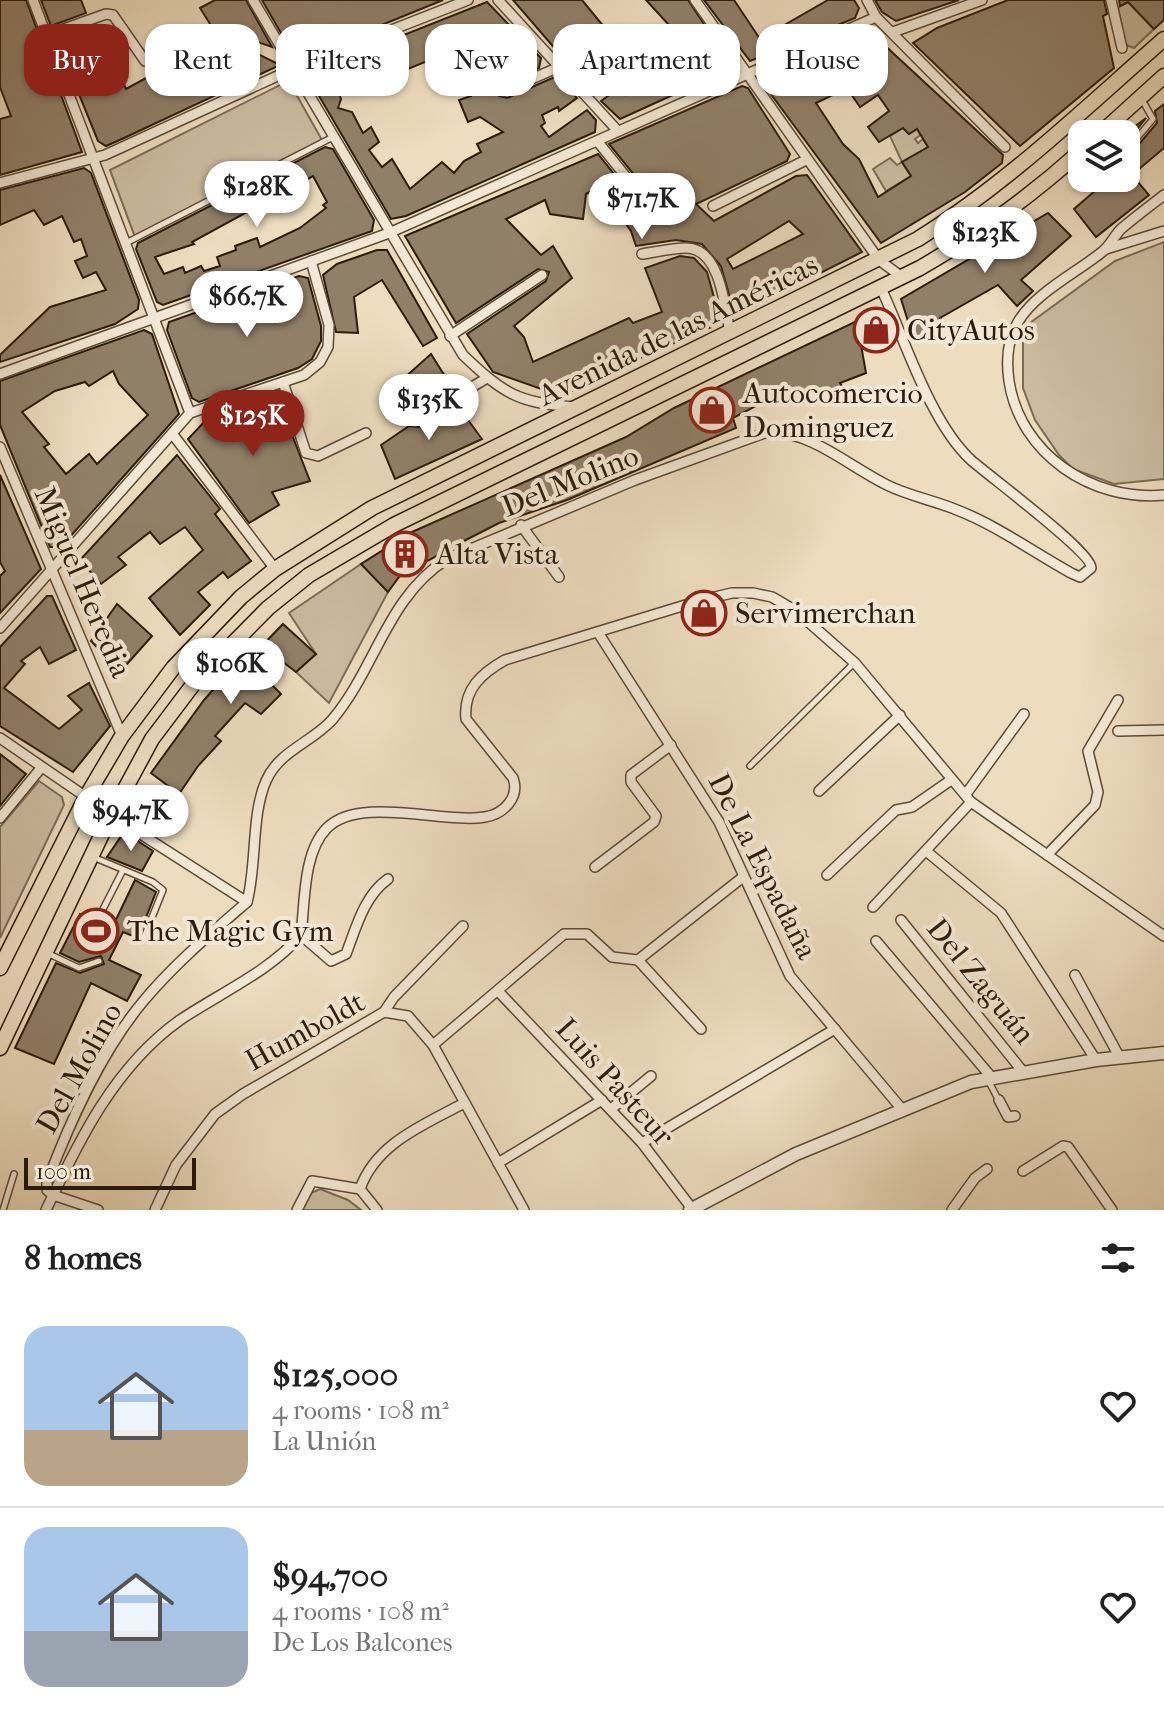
<!DOCTYPE html>
<html lang="en">
<head>
<meta charset="utf-8">
<style>
  body { margin:0; font-family:"IM FELL French Canon",serif; background:#f2f2f2; color:#222; height:100vh; display:flex; flex-direction:column; font-size:30px; white-space:nowrap }
  * { box-sizing:border-box; margin:0 }
  p { font-size:26px; color:#767676 }
  .icon { flex:none; width:44px; height:44px; fill:none; stroke:currentColor; stroke-width:2; stroke-linecap:round; stroke-linejoin:round }
  .map { position:relative; height:1210px; overflow:hidden }
  .panel { display:flex; flex-direction:column; background:#fff; flex:1 }
  .panel>* { flex:none }
  .guide { position:absolute; left:24px; top:24px; width:1116px; height:72px; display:flex; gap:16px }
  .buttons { position:absolute; left:1068px; top:120px; display:grid; gap:16px }
  .buttons a { display:grid; place-items:center; width:72px; height:72px; border-radius:16px; background:#fff; box-shadow:0 2px 6px #0004; font-size:40px }
  .scale { position:absolute; left:24px; bottom:20px; width:172px; box-sizing:border-box; padding-left:8px; border:4px solid #2d1c0c; border-top:0; font-size:22px; line-height:28px; white-space:nowrap; color:#2d1c0c; -webkit-text-stroke:6px #f3e8d5; paint-order:stroke }
  .price { position:absolute; translate:-50% -68px; padding:0 18px; border-radius:28px; background:#fff; color:#222; font-size:26px; line-height:52px; filter:drop-shadow(0 2px 4px #0008) }
  .price::after { content:''; position:absolute; left:50%; top:48px; width:24px; height:18px; margin-left:-12px; background:inherit; clip-path:polygon(0 0,100% 0,50% 100%) }
  .price.on { background:#8f2418; color:#fff }
  ul { padding:0; list-style:none }
  li { display:flex; align-items:center; gap:24px; height:200px; padding:0 24px }
  li+li { border-top:2px solid #e0e0e0 }
  li span { display:grid; place-items:center; flex:none; width:224px; height:160px; border-radius:24px; color:#555 }
  li>.icon { margin-inline-start:auto }
  span .icon { width:96px; height:96px; fill:#fffc; stroke-width:1 }
  li b { font-size:34px }
  h2 { display:flex; justify-content:space-between; align-items:center; height:96px; padding:0 24px; font-size:34px }
  .pill { padding:0 28px; border-radius:24px; background:#fff; box-shadow:0 2px 6px #0004; font-size:28px; line-height:72px }
  .pill.on { background:#8f2418; color:#fff }
  .map>svg:first-child { display:block }
</style>
</head>
<body>
<div class="map">
<svg width="1164" height="1210" viewBox="0 0 1164 1210">
  <rect width="100%" height="100%" fill="#eddcbe"/>
  <filter id="stains"><feTurbulence type="fractalNoise" baseFrequency=".0025" numOctaves="4"/><feColorMatrix values="0 0 0 0 .2 0 0 0 0 .09 0 0 0 0 .02 0 0 0 .5 -.17"/></filter>
  <radialGradient id="worn" r=".72"><stop offset=".6" stop-color="#630" stop-opacity="0"/><stop offset="1" stop-color="#630" stop-opacity=".3"/></radialGradient>
  <g fill="#ccbba0" stroke="#7c6c56" stroke-width="2">
    <polygon points="1128,2 1154,29 1134,48 1126,45 1118,8"/>
    <polygon points="284,83 292,87 322,140 135,237 110,170"/>
    <polygon points="922,125 926,131 915,139 918,143 923,139 928,147 902,162 911,176 886,191 873,169 890,158 897,165 902,162 890,136 903,128 909,134"/>
    <polygon points="1164,242 1164,479 1114,484 1073,469 1059,455 1035,420 1023,388 1023,328 1115,261"/>
    <polygon points="361,564 388,592 329,703 296,672 316,654 289,613"/>
    <polygon points="39,781 62,797 64,805 0,938 0,827"/>
    <polygon points="320,1189 348,1200 361,1210 302,1210 311,1193"/>
  </g>
  <g fill="#918069" stroke="#2d1c0c" stroke-width="2" fill-rule="evenodd">
    <polygon points="0,0 26,0 82,152 0,175 0,119 11,116 0,87"/>
    <polygon points="41,0 81,0 86,13 51,26"/>
    <polygon points="215,0 246,0 272,47 243,37 240,45 280,65 124,138 106,146 98,141 57,40 82,30 87,44 106,38 126,89 179,60 189,80 232,59 200,8"/>
    <polygon points="262,0 443,0 303,57 293,54"/>
    <polygon points="513,0 582,0 618,44 622,41 631,55 589,88"/>
    <polygon points="646,0 688,0 730,63 730,69 620,119 601,101 623,85 626,95 675,71 650,37 669,25"/>
    <polygon points="704,0 734,0 760,39 828,0 854,0 859,8 855,18 750,61"/>
    <polygon points="875,0 959,0 896,21 882,12"/>
    <polygon points="1008,0 1104,0 1107,14 1103,16 1114,68 1020,146 913,43 937,28"/>
    <polygon points="1119,0 1164,0 1164,20 1154,29 1128,2 1120,6"/>
    <polygon points="487,2 541,58 539,68 498,86 499,96 507,98 557,76 577,98 559,111 558,107 542,115 545,123 541,126 549,137 587,110 596,120 595,132 406,216 391,219 308,77 313,69 364,51 381,82 359,93 351,78 336,86 341,99 338,108 352,112 363,133 371,127 379,142 369,150 382,167 392,159 410,189 442,162 454,173 464,161 481,152 477,144 503,132 480,117 468,122 459,100 471,96 461,68 481,61 473,42 408,69 396,38"/>
    <path d="M867 29 1003 155 1002 163 965 192 881 243 759 78ZM847 88 860 107 878 95 889 111 868 127 879 142 903 128 909 134 917 129 928 147 902 162 911 176 878 197 859 159 843 144 816 103Z"/>
    <path d="M742 86 748 88 790 154 787 161 696 204 714 221 796 176 807 175 862 252 735 316 721 266 702 244 676 240 636 246 631 231 600 187 586 194 583 219 550 214 545 200 506 219 541 255 553 246 572 278 514 326 524 337 533 362 629 318 633 323 662 312 645 268 680 256 694 258 707 272 721 323 648 354 577 391H547L493 372 467 334 546 281 549 272 538 269 456 323 405 236 598 154 650 219 658 221 663 216 662 209 609 144ZM789 221 803 234 733 269 727 259Z"/>
    <polygon points="1164,104 1164,148 1132,175 1149,195 1096,237 1074,209 1110,178 1126,178 1126,133 1146,118 1127,142 1129,149 1135,149 1157,123 1155,111"/>
    <path d="M325 147 333 149 374 220 372 231 163 305 157 302 136 249 138 243ZM313 176 327 202 323 205 326 208 300 228 260 247 257 238 235 246 236 250 217 257 220 266 204 271 201 266 185 273 183 267 164 274 155 257 194 244 192 242Z"/>
    <polygon points="84,168 91,173 139,300 138,309 115,324 0,362 0,355 50,307 106,290 96,272 83,278 75,261 87,256 81,239 74,242 62,216 44,225 34,210 0,225 0,190"/>
    <polygon points="1048,213 1071,236 1021,280 1033,291 1017,306 998,285 940,318 945,324 914,340 901,299"/>
    <polygon points="377,250 387,250 437,338 423,346 382,280 354,297 358,333 336,332 323,275 337,264"/>
    <polygon points="299,276 308,278 321,326 321,341 312,359 298,368 199,402 192,398 167,330 169,322"/>
    <polygon points="882,309 892,333 861,345 866,373 840,383 842,386 810,395 769,399 733,418 736,428 567,500 499,523 458,544 399,577 388,592 361,564 412,532 626,437 674,408"/>
    <path d="M144 330 152 334 179 414 61 547H50L0 425V381ZM113 371 119 384 148 415 97 464 89 454 66 474 44 447 49 444 22 412 55 391 85 382 89 386Z"/>
    <polygon points="431,354 448,381 417,395 403,379"/>
    <polygon points="276,394 310,481 272,492 279,505 249,523 188,439 205,421 218,415 228,436 251,427 246,406"/>
    <polygon points="457,405 482,439 395,479 381,445 409,426 419,427"/>
    <polygon points="177,455 220,509 215,514 251,561 228,578 223,572 198,592 210,605 180,635 149,598 203,550 185,527 160,544 150,532 118,557 126,565 101,584 80,560"/>
    <polygon points="0,475 41,569 0,613 0,576 5,571 0,562"/>
    <polygon points="47,596 52,596 76,650 49,664 40,647 21,661 25,664 4,688 59,729 82,710 68,696 89,683 110,726 73,772 0,726 0,647"/>
    <polygon points="117,604 152,636 120,672 91,641"/>
    <polygon points="283,624 316,654 296,672 283,662 267,680 281,694 261,714 245,703 215,736 221,741 198,766 179,794 151,773 204,700 219,683 223,686"/>
    <polygon points="0,754 26,774 0,806"/>
    <polygon points="142,791 168,809 153,833 125,814"/>
    <polygon points="124,832 153,851 142,871 107,857"/>
    <polygon points="135,880 156,892 138,938 123,932 109,960 141,975 127,1001 91,983 54,1064 15,1048 56,963 80,973 104,964 101,956 79,962 60,953 80,914 112,928"/>
  </g>
  <g fill="none" stroke-linecap="round" stroke-linejoin="round">
    <g stroke="#5d4c38" stroke-width="8">
      <g id="service">
        <polyline points="1132,144 1153,119 1141,98"/>
        <polyline points="126,243 333,137"/>
        <polyline points="750,766 854,663"/>
        <polyline points="93,857 153,882 163,890 143,940"/>
        <polyline points="100,915 123,870"/>
        <polyline points="47,953 79,968 99,961"/>
        <polyline points="988,1080 998,1099"/>
        <polyline points="3,1210 14,1174"/>
      </g>
    </g>
    <g stroke="#5d4c38" stroke-width="12">
      <g id="minor">
        <polyline points="33,0 190,413"/>
        <path d="M253 0 463 355C504 394 518 403 574 407"/>
        <polyline points="498,0 617,130"/>
        <polyline points="695,0 879,260 902,277"/>
        <polyline points="867,0 876,17 1005,147"/>
        <polyline points="1111,0 1122,48"/>
        <polyline points="893,32 982,0"/>
        <polyline points="47,35 106,14 113,15 145,61"/>
        <polyline points="504,91 559,67"/>
        <polyline points="598,142 656,214"/>
        <polyline points="0,183 105,155 297,67 468,0"/>
        <path d="M1164 195C1150 206 1135 217 1121 229 1114 236 1110 246 1102 252 1076 273 1035 293 1018 322 1007 340 1006 360 1009 381 1020 454 1092 502 1164 495"/>
        <polyline points="713,206 806,160"/>
        <polyline points="1106,249 1164,231"/>
        <path d="M642 254C656 252 672 248 686 248 721 248 725 309 730 333"/>
        <polyline points="450,336 542,275"/>
        <polyline points="0,374 389,233 876,17"/>
        <polyline points="283,382 306,453 318,456 366,433"/>
        <polyline points="415,421 487,378"/>
        <polyline points="174,436 275,569"/>
        <polyline points="0,447 122,736"/>
        <polyline points="521,525 559,577"/>
        <polyline points="0,628 190,413 304,375 320,362 328,347 329,325 311,261"/>
        <polyline points="599,634 719,822 790,976 901,1108"/>
        <polyline points="1118,731 1164,730"/>
        <polyline points="0,738 86,797"/>
        <polyline points="819,791 900,715"/>
        <polyline points="966,794 1024,714"/>
        <polyline points="111,815 247,902"/>
        <polyline points="0,818 41,768"/>
        <polyline points="926,851 1001,913 1096,1060"/>
        <polyline points="1047,855 1095,805 1098,792 1088,751 1118,700"/>
        <polyline points="595,867 654,822 656,816 631,782 631,775 671,745"/>
        <polyline points="827,875 896,810 912,807 951,780"/>
        <polyline points="873,907 971,802"/>
        <polyline points="901,920 1024,1073"/>
        <path d="M301 935 331 961 346 954C356 928 364 896 388 879"/>
        <polyline points="876,941 993,1079"/>
        <polyline points="638,960 701,1029"/>
        <polyline points="1075,975 1120,1058"/>
        <polyline points="498,991 642,1143 693,1210"/>
        <polyline points="384,1012 394,997 463,926"/>
        <polyline points="433,1045 564,934 587,934 612,957 638,960 743,877"/>
        <polyline points="999,1100 1008,1117 1015,1116"/>
        <polyline points="611,1109 651,1076"/>
        <polyline points="642,1143 835,1029"/>
        <polyline points="498,1163 602,1100"/>
        <polyline points="1023,1171 1063,1146 1068,1147 1112,1210"/>
        <path d="M360 1189C376 1143 424 1125 464 1103"/>
        <polyline points="360,1189 377,1210"/>
        <path d="M53 1195 47 1190V1182C70 1122 100 1054 141 1004 172 966 210 934 247 902 257 865 251 815 266 781 279 751 311 743 332 720 376 668 387 597 447 559L635 480 770 431C815 434 847 465 887 485 909 496 933 500 957 510 996 525 1033 552 1071 573L1080 577 1091 568C1093 553 989 476 971 460 930 422 905 340 881 288"/>
        <polyline points="53,1195 98,1210"/>
        <path d="M46 1210C79 1140 115 1066 180 1020 220 993 269 972 301 935 305 902 303 852 327 828 359 795 444 824 485 817 504 814 520 797 513 778L466 719C463 689 482 673 505 660L702 600 732 593H753L772 597 796 611 855 663 971 802 1164 936"/>
        <polyline points="155,1210 176,1165 215,1114 243,1094 384,1012 408,1016 433,1045 524,1210"/>
        <polyline points="297,1210 312,1181 360,1189"/>
        <polyline points="952,1210 975,1178 987,1169"/>
      </g>
    </g>
    <g stroke="#5d4c38" stroke-width="15">
      <polyline id="tertiary" points="690,1210 796,1154 971,1082 1096,1060 1164,1053"/>
    </g>
    <g stroke="#2d1c0c" stroke-width="17">
      <g id="primary">
        <polyline points="1100,134 1164,76"/>
        <path d="M0 968 86 797 122 736 173 668 241 597 275 569 372 508 918 239C1009 182 1084 109 1164 39"/>
        <path d="M0 1048 111 815 152 739 195 682 268 608 309 575 394 525 920 268C979 234 1032 195 1082 150"/>
      </g>
    </g>
    <use href="#service" stroke="#f3e8d5" stroke-width="5"/>
    <use href="#minor" stroke="#f3e8d5" stroke-width="9"/>
    <use href="#tertiary" stroke="#f3e8d5" stroke-width="12"/>
    <use href="#primary" stroke="#eddcbe" stroke-width="14"/>
  </g>
  <defs>
    <g id="shop-ring" transform="scale(2.3)"><circle r="9.5" fill="#f3e8d5" stroke="#8f2418" stroke-width="1.5"/><path d="M-5-2.5h2.3a2.7 3.5 0 0 1 5.4 0H5L5.5 6h-11ZM-1.5-2.5h3a1.5 2.3 0 0 0-3 0Z" fill="#8f2418"/></g>
    <g id="building-ring" transform="scale(2.3)"><circle r="9.5" fill="#f3e8d5" stroke="#8f2418" stroke-width="1.5"/><path d="M-4-6H4V6H1V3H-1V6H-4ZM-2.5-4.3h1.7v1.8h-1.7ZM.8-4.3h1.7v1.8H.8ZM-2.5-1h1.7V.8h-1.7ZM.8-1h1.7V.8H.8Z" fill="#8f2418"/></g>
    <g id="stadium-ring" transform="scale(2.3)"><circle r="9.5" fill="#f3e8d5" stroke="#8f2418" stroke-width="1.5"/><path d="M0-5a6.5 5 0 1 0 0 10a6.5 5 0 1 0 0-10ZM-3.5-1.8h7v3.6h-7Z" fill="#8f2418"/></g>
  </defs>
  <g fill-rule="evenodd">
    <use href="#shop-ring" x="876" y="330"/>
    <use href="#shop-ring" x="712" y="410"/>
    <use href="#building-ring" x="405" y="554"/>
    <use href="#shop-ring" x="704" y="613"/>
    <use href="#stadium-ring" x="96" y="931"/>
  </g>
  <g text-anchor="middle" stroke-width="8" stroke-linejoin="round" paint-order="stroke">
    <g font-size="30" fill="#2d1c0c" stroke="#f3e8d5">
      <text transform="translate(678 330) rotate(-26)" y="10">Avenida de las Américas</text>
      <text transform="translate(570 481) rotate(-22)" y="10">Del Molino</text>
      <text transform="translate(83 582) rotate(67)" y="10">Miguel Heredia</text>
      <text transform="translate(763 866) rotate(63)" y="10">De La Espadaña</text>
      <text transform="translate(981 981) rotate(51)" y="10">Del Zaguán</text>
      <text transform="translate(305 1031) rotate(-29)" y="10">Humboldt</text>
      <text transform="translate(79 1068) rotate(-61)" y="10">Del Molino</text>
      <text transform="translate(615 1082) rotate(48)" y="10">Luis Pasteur</text>
    </g>
    <g font-size="30" fill="#2d1c0c" stroke="#f3e8d5" text-anchor="start">
      <text x="907" y="340">CityAutos</text>
      <text x="743" y="403">Autocomercio<tspan x="743" dy="34">Dominguez</tspan></text>
      <text x="436" y="564">Alta Vista</text>
      <text x="735" y="623">Servimerchan</text>
      <text x="127" y="941">The Magic Gym</text>
    </g>
  </g>
  <rect width="100%" height="100%" filter="url(#stains)"/>
  <rect width="100%" height="100%" fill="url(#worn)"/>
</svg>
<div class="buttons">
<a><svg class="icon" aria-label="layers" viewBox="0 0 24 24"><path d="M12 4l9 5-9 5-9-5zM3 14l9 5 9-5"/></svg></a>
</div>
<div class="scale">100 m</div>
<b class="price" style="left:257px;top:229px">$128K</b>
<b class="price" style="left:642px;top:241px">$71.7K</b>
<b class="price" style="left:985px;top:275px">$123K</b>
<b class="price" style="left:247px;top:339px">$66.7K</b>
<b class="price" style="left:429px;top:442px">$135K</b>
<b class="price on" style="left:253px;top:458px">$125K</b>
<b class="price" style="left:231px;top:706px">$106K</b>
<b class="price" style="left:131px;top:853px">$94.7K</b>
<div class="guide">
<a class="pill on">Buy</a>
<a class="pill">Rent</a>
<a class="pill">Filters</a>
<a class="pill">New</a>
<a class="pill">Apartment</a>
<a class="pill">House</a>
</div>
</div>
<section class="panel">
<h2>8 homes<svg class="icon" aria-label="filters" viewBox="0 0 24 24"><path d="M4 7h16M4 17h16"/><circle cx="9" cy="7" r="2"/><circle cx="15" cy="17" r="2"/></svg></h2>
<ul>
<li><span style="background:linear-gradient(#a9c7e8 65%,#b9a48a 0)"><svg class="icon" aria-label="home" viewBox="0 0 24 24"><path d="M3 11l9-7 9 7M6 9v11h12V9"/></svg></span><div><b>$125,000</b><p>4 rooms · 108 m²</p><p>La Unión</p></div><svg class="icon" aria-label="heart" viewBox="0 0 24 24"><path d="M12 20l-8-8c-3-5 5-10 8-4 3-6 11-1 8 4z"/></svg></li>
<li><span style="background:linear-gradient(#a9c7e8 65%,#9aa5b1 0)"><svg class="icon" aria-label="home" viewBox="0 0 24 24"><path d="M3 11l9-7 9 7M6 9v11h12V9"/></svg></span><div><b>$94,700</b><p>4 rooms · 108 m²</p><p>De Los Balcones</p></div><svg class="icon" aria-label="heart" viewBox="0 0 24 24"><path d="M12 20l-8-8c-3-5 5-10 8-4 3-6 11-1 8 4z"/></svg></li>
</ul>
</section>
</body>
</html>
